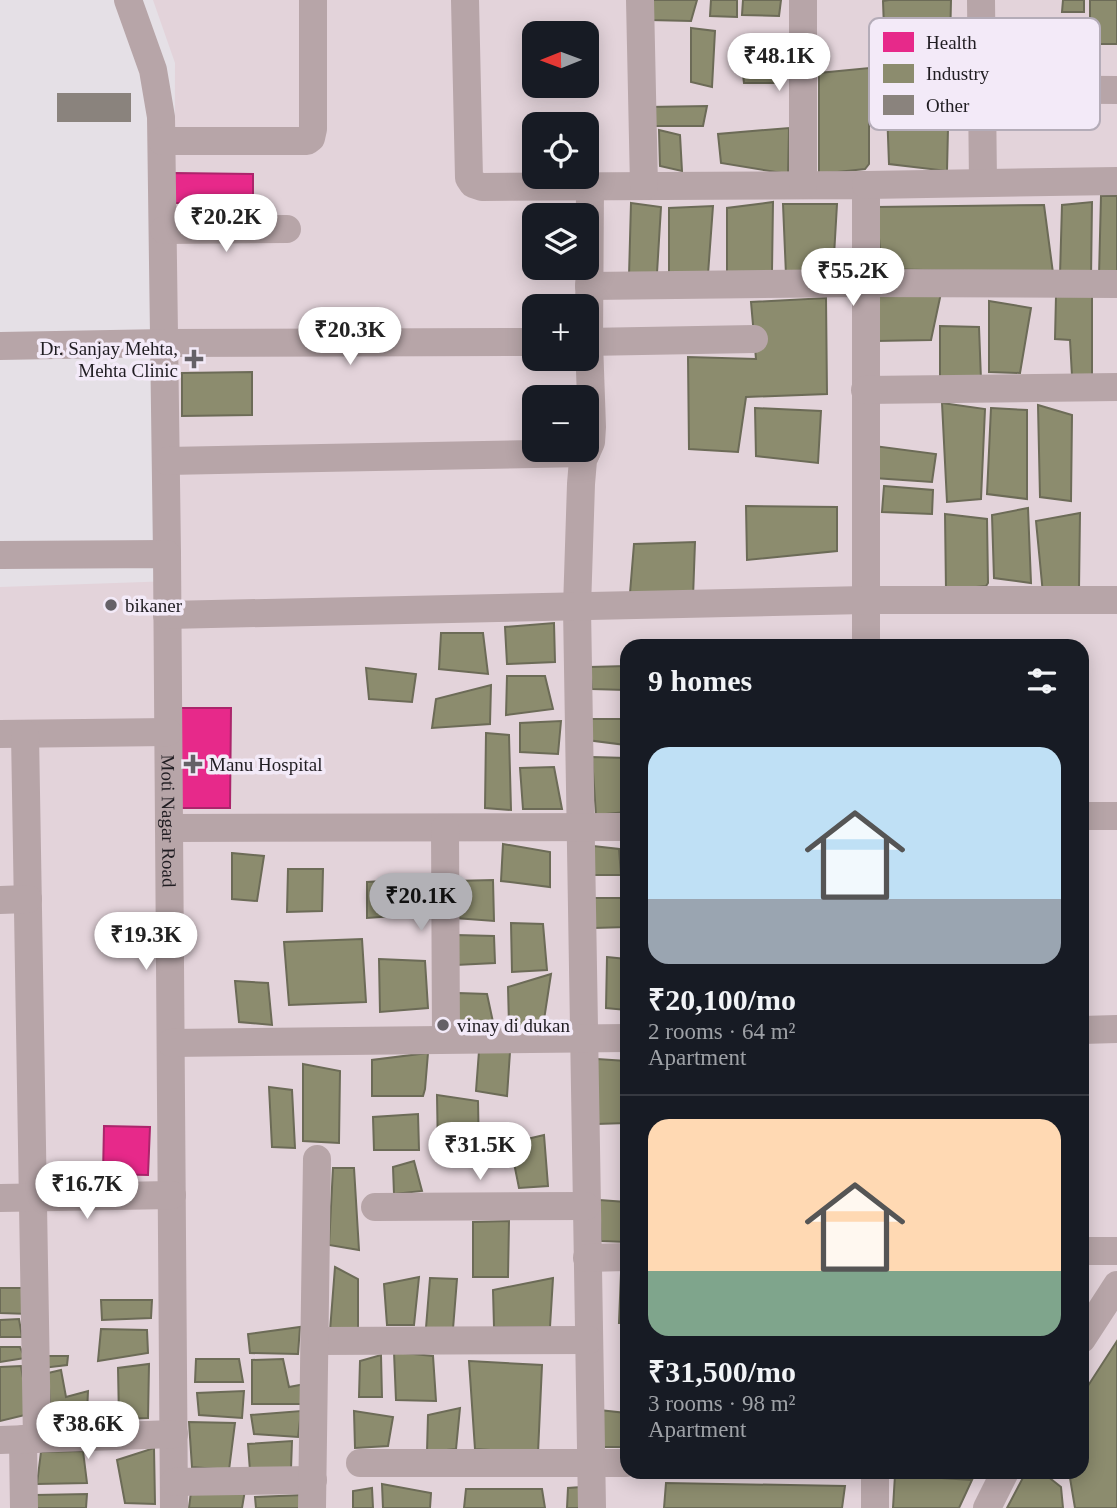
<!DOCTYPE html>
<html lang="en">
<head>
<meta charset="utf-8">
<style>
  body { margin:0; font-family:Georgia,serif; background:#242831; color:#f1f3f6; height:100vh; display:flex; flex-direction:column; font-size:26px; white-space:nowrap }
  * { box-sizing:border-box; margin:0 }
  p { font-size:23px; color:#9ea1a6 }
  .icon { flex:none; width:38px; height:38px; fill:none; stroke:currentColor; stroke-width:2; stroke-linecap:round; stroke-linejoin:round }
  .map { position:relative; flex:1; overflow:hidden }
  .sheet { position:absolute; left:620px; top:639px; width:469px; height:840px; display:flex; flex-direction:column; background:#171b24; border-radius:21px; box-shadow:0 4px 18px #0003 }
  .sheet>* { flex:none }
  .needle { width:46px; rotate:269deg }
  .tools { position:absolute; left:522px; top:21px; display:grid; gap:14px }
  .tools a { display:grid; place-items:center; width:77px; height:77px; border-radius:14px; background:#171b24; box-shadow:0 4px 18px #0003; font-size:35px }
  .price { position:absolute; translate:-50% -60px; padding:0 16px; border-radius:24px; background:#fff; color:#222; font-size:23px; line-height:46px; filter:drop-shadow(0 2px 4px #0008) }
  .price::after { content:''; position:absolute; left:50%; top:42px; width:21px; height:16px; margin-left:-10px; background:inherit; clip-path:polygon(0 0,100% 0,50% 100%) }
  .price.current { background:#b2b1b6; color:#111 }
  ul { padding:0; list-style:none }
  li { display:grid; align-content:center; gap:14px; height:371px; padding:0 28px }
  li+li { border-top:2px solid #363941 }
  li span { display:grid; place-items:center; height:217px; border-radius:21px; color:#555 }
  li>.icon { margin-inline-start:auto }
  span .icon { width:126px; height:126px; fill:#fffc; stroke-width:1 }
  li b { font-size:30px }
  h2 { display:flex; justify-content:space-between; align-items:center; height:84px; padding:0 28px; font-size:30px }
  .map>svg:first-child { display:block }
</style>
</head>
<body>
<div class="map">
<svg width="1117" height="1508" viewBox="0 0 1117 1508">
  <rect width="100%" height="100%" fill="#e5e0e6"/>
  <path fill="#e3d3da" fill-rule="evenodd" d="M153 0H1117V1508H0V587L173 581 175 63ZM534 33H586V86H534ZM534 124H586V177H534ZM534 215H586V268H534ZM534 306H586V359H534ZM534 397H586V450H534ZM626 646H1082V1472H626Z"/>
  <g fill="#e7298a" stroke="#ab256b" stroke-width="2">
    <polygon points="174,173 253,174 253,203 174,203"/>
    <polygon points="172,708 231,708 230,808 171,808"/>
    <polygon points="104,1126 150,1127 148,1175 103,1174"/>
  </g>
  <g fill="#8c8c6e" stroke="#6c6b57" stroke-width="2">
    <polygon points="649,0 697,0 691,21 650,20"/>
    <polygon points="711,0 737,0 737,17 710,16"/>
    <polygon points="743,0 781,0 779,16 742,15"/>
    <polygon points="889,0 951,0 947,171 889,164 883,1"/>
    <polygon points="1063,0 1084,0 1084,12 1062,12"/>
    <rect x="1090" y="0" width="27" height="44"/>
    <polygon points="691,28 715,31 712,87 691,82"/>
    <polygon points="780,49 779,83 744,83 740,51"/>
    <polygon points="869,68 869,164 865,169 819,174 819,73"/>
    <polygon points="707,106 703,126 649,126 648,107"/>
    <polygon points="789,128 788,174 721,163 718,134"/>
    <polygon points="659,130 680,135 682,171 660,166"/>
    <polygon points="1101,196 1117,196 1117,275 1099,276"/>
    <polygon points="773,202 772,271 727,276 727,208"/>
    <polygon points="1092,202 1091,279 1060,275 1062,205"/>
    <polygon points="631,203 661,207 657,273 629,276"/>
    <polygon points="783,204 837,204 833,273 786,275"/>
    <polygon points="1044,205 1053,273 882,269 876,207"/>
    <polygon points="713,206 708,274 669,275 669,208"/>
    <polygon points="871,293 941,293 931,340 876,341"/>
    <polygon points="1092,293 1092,377 1072,376 1070,340 1055,339 1056,296"/>
    <polygon points="826,298 827,394 746,397 738,452 689,449 688,357 756,359 751,302"/>
    <polygon points="989,301 1031,308 1020,373 989,372"/>
    <polygon points="940,326 979,327 981,380 940,377"/>
    <polygon points="252,372 252,415 182,416 182,373"/>
    <polygon points="942,403 985,409 981,499 947,502"/>
    <polygon points="1038,405 1072,415 1071,501 1040,497"/>
    <polygon points="755,408 821,411 818,463 756,456"/>
    <polygon points="991,408 1027,410 1027,499 987,494"/>
    <polygon points="874,446 936,454 932,482 874,478"/>
    <polygon points="884,486 933,490 932,514 882,512"/>
    <polygon points="746,506 837,507 837,551 747,560"/>
    <polygon points="1028,508 1031,583 994,578 992,515"/>
    <polygon points="1080,513 1079,590 1043,594 1036,521"/>
    <polygon points="945,514 987,519 988,583 986,586 946,590"/>
    <polygon points="695,542 693,598 630,593 634,544"/>
    <polygon points="554,623 555,662 507,664 505,627"/>
    <polygon points="441,633 483,633 488,674 439,669"/>
    <polygon points="626,666 626,690 592,689 590,667"/>
    <polygon points="366,668 416,674 412,702 369,699"/>
    <polygon points="507,676 545,676 553,709 506,715"/>
    <polygon points="491,685 490,724 432,728 436,699"/>
    <polygon points="587,719 626,719 626,745 587,740"/>
    <polygon points="561,721 558,754 520,752 520,723"/>
    <polygon points="486,733 509,735 511,810 485,808"/>
    <polygon points="592,757 626,758 626,812 596,815"/>
    <polygon points="554,767 562,809 523,809 520,768"/>
    <polygon points="503,844 550,852 550,887 501,881"/>
    <polygon points="593,846 619,849 621,875 593,875"/>
    <polygon points="232,853 264,856 257,901 232,899"/>
    <polygon points="288,869 323,869 322,911 287,912"/>
    <polygon points="419,879 423,914 367,918 367,882"/>
    <polygon points="493,880 494,921 455,918 454,881"/>
    <polygon points="592,898 626,898 626,927 594,928"/>
    <polygon points="511,923 543,924 547,970 512,972"/>
    <polygon points="456,935 494,936 495,963 456,965"/>
    <polygon points="362,939 366,1002 289,1005 284,942"/>
    <polygon points="607,957 626,959 626,1010 606,1008"/>
    <polygon points="379,959 425,961 428,1008 380,1012"/>
    <polygon points="551,974 542,1033 509,1025 508,987"/>
    <polygon points="235,981 268,983 272,1025 239,1022"/>
    <polygon points="458,993 487,994 493,1022 458,1024"/>
    <polygon points="479,1051 510,1052 507,1096 476,1091"/>
    <polygon points="428,1053 425,1089 423,1096 372,1096 372,1060"/>
    <polygon points="597,1059 626,1061 626,1123 597,1124"/>
    <polygon points="303,1064 340,1071 339,1143 303,1141"/>
    <polygon points="269,1087 292,1090 295,1148 272,1147"/>
    <polygon points="437,1095 478,1101 479,1157 438,1153"/>
    <polygon points="418,1114 419,1150 374,1150 373,1117"/>
    <polygon points="544,1135 548,1186 519,1188 510,1143"/>
    <polygon points="414,1161 422,1191 394,1194 393,1167"/>
    <polygon points="333,1168 354,1168 359,1250 329,1245"/>
    <polygon points="599,1200 626,1202 626,1242 601,1241"/>
    <polygon points="509,1221 508,1277 473,1277 473,1222"/>
    <polygon points="335,1267 358,1279 358,1329 330,1331"/>
    <polygon points="621,1273 626,1273 626,1323 619,1323"/>
    <polygon points="419,1277 414,1325 387,1325 384,1284"/>
    <polygon points="430,1278 457,1279 453,1329 426,1328"/>
    <polygon points="553,1278 550,1327 494,1327 493,1290"/>
    <polygon points="0,1288 22,1288 29,1314 0,1313"/>
    <polygon points="101,1300 152,1300 151,1318 102,1320"/>
    <polygon points="19,1319 22,1337 0,1337 0,1320"/>
    <polygon points="300,1327 298,1354 250,1353 248,1334"/>
    <polygon points="101,1329 147,1330 148,1353 98,1361"/>
    <polygon points="1117,1341 1117,1508 1075,1508 1069,1472 1082,1472 1082,1395"/>
    <polygon points="0,1347 20,1347 25,1358 0,1362"/>
    <polygon points="394,1352 433,1356 436,1401 396,1400"/>
    <polygon points="381,1355 382,1397 359,1397 360,1361"/>
    <polygon points="42,1356 68,1356 67,1365 43,1368"/>
    <polygon points="196,1359 239,1359 243,1382 195,1382"/>
    <polygon points="283,1359 289,1387 305,1384 306,1404 252,1404 252,1360"/>
    <polygon points="469,1361 542,1365 538,1453 475,1449"/>
    <polygon points="149,1364 148,1418 119,1419 118,1368"/>
    <polygon points="21,1366 29,1414 0,1421 0,1367"/>
    <polygon points="61,1370 66,1397 88,1391 87,1414 51,1416 48,1373"/>
    <polygon points="244,1391 242,1418 199,1415 197,1393"/>
    <polygon points="460,1408 456,1449 427,1452 428,1415"/>
    <polygon points="599,1410 626,1413 626,1447 601,1447"/>
    <polygon points="301,1411 298,1437 254,1434 251,1415"/>
    <polygon points="354,1411 393,1417 388,1446 355,1448"/>
    <polygon points="189,1422 235,1423 229,1470 192,1467"/>
    <polygon points="292,1441 291,1469 250,1471 248,1444"/>
    <polygon points="154,1448 155,1504 125,1503 117,1460"/>
    <polygon points="83,1451 87,1483 37,1484 41,1452"/>
    <polygon points="1026,1472 1042,1472 1061,1487 1063,1508 1007,1508"/>
    <polygon points="895,1475 972,1480 959,1508 893,1508"/>
    <polygon points="666,1483 845,1486 842,1508 664,1508"/>
    <polygon points="382,1484 431,1493 430,1508 383,1508"/>
    <polygon points="581,1487 582,1508 567,1508 568,1488"/>
    <polygon points="372,1488 373,1508 353,1508 353,1491"/>
    <polygon points="466,1489 542,1489 545,1508 464,1508"/>
    <polygon points="245,1490 242,1508 189,1508 191,1492"/>
    <polygon points="87,1494 86,1508 35,1508 36,1495"/>
    <polygon points="303,1495 301,1508 256,1508 255,1497"/>
  </g>
  <rect fill="#8a837d" x="57" y="93" width="74" height="29"/>
  <g fill="none" stroke-linecap="round" stroke-linejoin="round">
    <g stroke="#b7a5a8" stroke-width="28">
      <polyline points="128,0 153,70 161,117 167,554"/>
      <polyline points="465,0 469,178 473,184 482,187 866,185 866,646"/>
      <polyline points="640,0 644,186"/>
      <polyline points="803,0 803,185"/>
      <polyline points="981,0 983,183"/>
      <polyline points="982,89 1117,90"/>
      <polyline points="162,141 307,141 311,138 313,129 313,0"/>
      <polyline points="866,185 1117,181"/>
      <polyline points="590,187 589,342 592,427 591,442 583,460 581,484 577,608 592,1508"/>
      <polyline points="164,230 287,229"/>
      <polyline points="589,286 864,283 1117,284"/>
      <polyline points="586,342 754,339"/>
      <polyline points="0,346 166,343 534,342"/>
      <polyline points="865,390 1117,387"/>
      <polyline points="167,461 586,453"/>
      <path id="s1" d="M0 555 167 554 174 1508"/>
      <polyline points="167,615 865,600 1117,600"/>
      <polyline points="0,734 168,732"/>
      <polyline points="25,734 37,1439"/>
      <polyline points="1082,816 1117,816"/>
      <polyline points="169,828 626,827"/>
      <polyline points="445,828 446,1039"/>
      <polyline points="0,900 28,899"/>
      <polyline points="1082,1030 1117,1029"/>
      <polyline points="171,1043 626,1038"/>
      <polyline points="0,1198 172,1195"/>
      <polyline points="375,1207 586,1206"/>
      <polyline points="1082,1251 1117,1251"/>
      <polyline points="587,1258 626,1257"/>
      <polyline points="1082,1339 1117,1285"/>
      <polyline points="315,1341 589,1340"/>
      <polyline points="23,1439 24,1508"/>
      <polyline points="0,1440 174,1434"/>
      <polyline points="360,1463 626,1463"/>
      <polyline points="174,1482 313,1480"/>
      <polyline points="312,1508 317,1159"/>
      <polyline points="875,1508 875,1472"/>
      <polyline points="987,1508 1005,1472"/>
    </g>
  </g>
  <g fill="#656167" stroke="#f3eaf8" stroke-width="2.5">
    <path d="M190.5 348.5h7v7h7v7h-7v7h-7v-7h-7v-7h7z"/>
    <circle cx="111" cy="605" r="7"/>
    <path d="M189.5 753.5h7v7h7v7h-7v7h-7v-7h-7v-7h7z"/>
    <circle cx="443" cy="1025" r="7"/>
  </g>
  <g text-anchor="middle" stroke-width="7" stroke-linejoin="round" paint-order="stroke">
    <g font-size="19" fill="#201d22" stroke="#f3eaf8" text-anchor="start">
      <text x="178" y="355" text-anchor="end">Dr. Sanjay Mehta,<tspan x="178" dy="22">Mehta Clinic</tspan></text>
      <text x="125" y="612">bikaner</text>
      <text x="209" y="771">Manu Hospital</text>
      <text x="457" y="1032">vinay di dukan</text>
    </g>
    <g font-size="19" fill="#201d22" stroke="#f3eaf8">
      <text dy="7" stroke="none"><textPath href="#s1" startOffset="434">Moti Nagar Road</textPath></text>
    </g>
  </g>
  <rect x="869" y="18" width="231" height="112" rx="10" fill="#f3eaf8" stroke="#b4acb8" stroke-width="2"/>
  <rect x="883" y="32" width="31" height="20" fill="#e7298a"/>
  <rect x="883" y="64" width="31" height="19" fill="#8c8c6e"/>
  <rect x="883" y="95" width="31" height="20" fill="#8a837d"/>
  <g font-size="19" fill="#201d22">
    <text x="926" y="49">Health</text>
    <text x="926" y="80">Industry</text>
    <text x="926" y="112">Other</text>
  </g>
</svg>
<div class="tools">
<a><svg class="needle" viewBox="-14 -14 28 28"><path d="M0-13l5 13h-10z" fill="#e53935"/><path d="M0 13l5-13h-10z" fill="#9ea1a6"/></svg></a>
<a><svg class="icon" aria-label="locate" viewBox="0 0 24 24"><circle cx="12" cy="12" r="6"/><path d="M12 2v4M12 18v4M2 12h4M18 12h4"/></svg></a>
<a><svg class="icon" aria-label="layers" viewBox="0 0 24 24"><path d="M12 4l9 5-9 5-9-5zM3 14l9 5 9-5"/></svg></a>
<a>+</a>
<a>−</a>
</div>
<b class="price" style="left:779px;top:93px">₹48.1K</b>
<b class="price" style="left:226px;top:254px">₹20.2K</b>
<b class="price" style="left:853px;top:308px">₹55.2K</b>
<b class="price" style="left:350px;top:367px">₹20.3K</b>
<b class="price current" style="left:421px;top:933px">₹20.1K</b>
<b class="price" style="left:146px;top:972px">₹19.3K</b>
<b class="price" style="left:480px;top:1182px">₹31.5K</b>
<b class="price" style="left:87px;top:1221px">₹16.7K</b>
<b class="price" style="left:88px;top:1461px">₹38.6K</b>
<section class="sheet">
<h2>9 homes<svg class="icon" aria-label="filters" viewBox="0 0 24 24"><path d="M4 7h16M4 17h16"/><circle cx="9" cy="7" r="2"/><circle cx="15" cy="17" r="2"/></svg></h2>
<ul>
<li><span style="background:linear-gradient(#bfe0f5 70%,#9aa5b1 0)"><svg class="icon" aria-label="home" viewBox="0 0 24 24"><path d="M3 11l9-7 9 7M6 9v11h12V9"/></svg></span><div><b>₹20,100/mo</b><p>2 rooms · 64 m²</p><p>Apartment</p></div></li>
<li><span style="background:linear-gradient(#ffd9b3 70%,#7fa58c 0)"><svg class="icon" aria-label="home" viewBox="0 0 24 24"><path d="M3 11l9-7 9 7M6 9v11h12V9"/></svg></span><div><b>₹31,500/mo</b><p>3 rooms · 98 m²</p><p>Apartment</p></div></li>
</ul>
</section>
</div>
</body>
</html>
